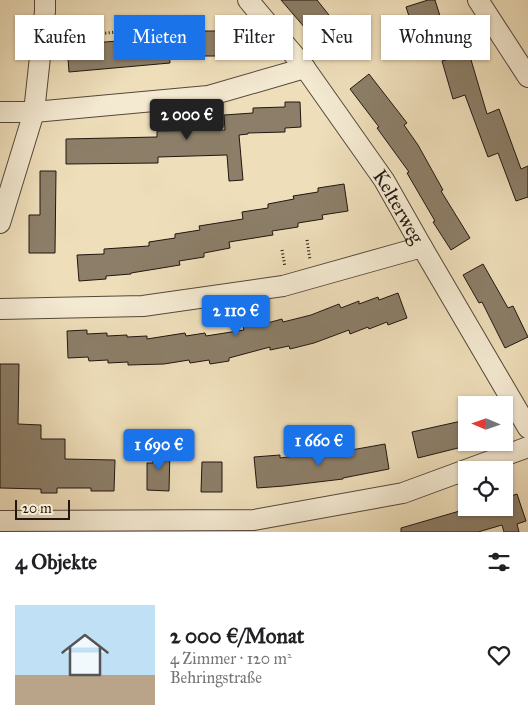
<!DOCTYPE html>
<html lang="de">
<head>
<meta charset="utf-8">
<style>
  body { margin:0; font-family:"IM FELL Great Primer",serif; background:#f6f6f6; color:#202124; height:100vh; display:flex; flex-direction:column; font-size:19px; white-space:nowrap }
  * { box-sizing:border-box; margin:0 }
  p { font-size:16px; color:#757577 }
  .icon { flex:none; width:28px; height:28px; fill:none; stroke:currentColor; stroke-width:2; stroke-linecap:round; stroke-linejoin:round }
  .map { position:relative; height:532px; overflow:hidden }
  .side { display:flex; flex-direction:column; background:#fff; flex:1 }
  .side>* { flex:none }
  .banner { position:absolute; left:15px; top:15px; width:499px; height:45px; display:flex; gap:10px }
  .needle { width:32px; rotate:272deg }
  .controls { position:absolute; left:458px; top:396px; display:grid; gap:10px }
  .controls a { display:grid; place-items:center; width:55px; height:55px; border-radius:0px; background:#fff; box-shadow:0 1px 4px #0004; font-size:25px }
  .scale { position:absolute; left:15px; bottom:12px; width:55px; box-sizing:border-box; padding-left:5px; border:2px solid #221610; border-top:0; font-size:14px; line-height:18px; white-space:nowrap; color:#221610; -webkit-text-stroke:4px #f4ead2; paint-order:stroke }
  .price { position:absolute; translate:-50% -42px; padding:0 11px; border-radius:5px; background:#1a73e8; color:#fff; font-size:16px; line-height:32px; filter:drop-shadow(0 1px 2px #0008) }
  .price::after { content:''; position:absolute; left:50%; top:30px; width:15px; height:11px; margin-left:-8px; background:inherit; clip-path:polygon(0 0,100% 0,50% 100%) }
  .price.active { background:#222; color:#fff }
  ul { padding:0; list-style:none }
  li { display:flex; align-items:center; gap:15px; height:125px; padding:0 15px }
  li span { display:grid; place-items:center; flex:none; width:140px; height:100px; border-radius:0px; color:#555 }
  li>.icon { margin-inline-start:auto }
  span .icon { width:60px; height:60px; fill:#fffc; stroke-width:1 }
  li b { font-size:21px }
  h2 { display:flex; justify-content:space-between; align-items:center; height:60px; padding:0 15px; font-size:21px }
  .chip { padding:0 18px; border-radius:0px; background:#fff; box-shadow:0 1px 4px #0004; font-size:18px; line-height:45px }
  .chip.active { background:#1a73e8; color:#fff }
  .map>svg:first-child { display:block }
</style>
</head>
<body>
<div class="map">
<svg width="528" height="532" viewBox="0 0 528 532">
  <rect width="100%" height="100%" fill="#eedeba"/>
  <filter id="stains"><feTurbulence type="fractalNoise" baseFrequency=".004" numOctaves="4"/><feColorMatrix values="0 0 0 0 .2 0 0 0 0 .09 0 0 0 0 .02 0 0 0 .5 -.17"/></filter>
  <radialGradient id="worn" r=".72"><stop offset=".6" stop-color="#630" stop-opacity="0"/><stop offset="1" stop-color="#630" stop-opacity=".3"/></radialGradient>
  <g fill="#8c7e68" stroke="#221610">
    <polygon points="281,0 317,0 352,44 331,60 312,36"/>
    <polygon points="428,0 435,0 445,32 417,41 406,7"/>
    <polygon points="216,26 248,26 248,51 216,52 217,56 200,56 200,31 216,31"/>
    <polygon points="168,37 170,63 69,72 67,45"/>
    <polygon points="469,53 487,114 499,109 521,169 528,166 528,197 516,201 498,153 488,157 465,95 453,99 442,61"/>
    <polygon points="369,74 407,123 404,125 418,145 443,190 441,191 470,238 451,250 433,222 435,221 407,173 409,172 377,128 379,127 350,89"/>
    <polygon points="285,102 300,102 301,127 285,128 285,132 248,133 248,134 239,135 243,180 229,181 227,155 158,157 158,163 66,164 66,139 157,137 157,131 225,130 224,115 253,113 253,108 285,107"/>
    <polygon points="40,171 56,171 55,253 29,253 29,215 40,215"/>
    <polygon points="344,184 348,211 322,215 323,219 298,223 298,227 272,231 273,235 229,242 230,248 204,253 204,257 179,261 180,265 131,273 131,274 106,276 106,279 79,281 77,255 104,254 104,249 149,246 149,242 175,238 175,234 200,230 199,226 243,219 242,212 268,208 268,204 294,199 293,196 318,192 318,188"/>
    <polygon points="483,264 508,308 513,306 528,337 505,348 482,302 479,303 463,275"/>
    <polygon points="398,293 407,318 388,325 387,322 369,329 368,327 350,334 349,330 314,343 290,349 289,346 270,350 270,347 229,358 229,361 210,364 209,360 190,363 189,360 164,364 128,365 128,362 108,363 108,360 89,361 88,357 68,358 67,331 87,330 87,334 107,333 107,336 127,335 127,337 147,336 147,339 185,333 186,336 205,333 206,336 244,330 243,326 263,321 264,324 282,319 283,322 311,315 339,304 341,308 359,301 359,304 378,297 379,300"/>
    <polygon points="0,364 19,364 18,424 41,425 41,439 65,439 65,459 115,460 114,491 91,491 91,488 57,488 57,493 41,493 41,489 0,488"/>
    <polygon points="466,420 466,446 418,458 412,432"/>
    <polygon points="385,444 389,469 343,478 343,479 284,486 257,488 254,457 280,455 280,458 340,450 340,452"/>
    <polygon points="153,448 170,449 169,491 147,490 147,463 153,463"/>
    <polygon points="202,462 222,462 222,492 201,492"/>
    <polygon points="504,488 505,488 508,497 517,494 526,521 517,524 519,532 504,532 502,525 478,532 401,532 401,528 470,508 504,508"/>
  </g>
  <g fill="none" stroke-linecap="round" stroke-linejoin="round">
    <g stroke="#55483a" stroke-width="22">
      <g id="minor">
        <path id="s1" d="M248 0 305 68 384 180 422 247 528 428"/>
        <polyline points="478,0 528,77"/>
        <polyline points="0,112 34,112 208,96 305,68"/>
        <polyline points="0,223 34,112 45,11 45,0"/>
        <polyline points="0,309 143,306 283,286 422,247"/>
        <polyline points="0,521 254,520 403,493 528,447"/>
      </g>
    </g>
    <g stroke="#221610" stroke-width="3" stroke-dasharray="1 2.5" stroke-linecap="butt">
      <polyline points="60,38 144,29"/>
      <polyline points="307,240 310,260"/>
      <polyline points="282,250 285,267"/>
    </g>
    <use href="#minor" stroke="#f4ead2" stroke-width="20"/>
  </g>
  <g text-anchor="middle" stroke-width="4.5" stroke-linejoin="round" paint-order="stroke">
    <g font-size="20" fill="#221610" stroke="#f4ead2">
      <text dy="7" stroke="none"><textPath href="#s1" startOffset="256">Kelterweg</textPath></text>
    </g>
  </g>
  <rect width="100%" height="100%" filter="url(#stains)"/>
  <rect width="100%" height="100%" fill="url(#worn)"/>
</svg>
<div class="controls">
<a><svg class="needle" viewBox="-14 -14 28 28"><path d="M0-13l5 13h-10z" fill="#e53935"/><path d="M0 13l5-13h-10z" fill="#757577"/></svg></a>
<a><svg class="icon" aria-label="locate" viewBox="0 0 24 24"><circle cx="12" cy="12" r="6"/><path d="M12 2v4M12 18v4M2 12h4M18 12h4"/></svg></a>
</div>
<div class="scale">20 m</div>
<b class="price active" style="left:187px;top:141px">2 000 €</b>
<b class="price" style="left:236px;top:337px">2 110 €</b>
<b class="price" style="left:319px;top:467px">1 660 €</b>
<b class="price" style="left:159px;top:471px">1 690 €</b>
<div class="banner">
<a class="chip">Kaufen</a>
<a class="chip active">Mieten</a>
<a class="chip">Filter</a>
<a class="chip">Neu</a>
<a class="chip">Wohnung</a>
</div>
</div>
<section class="side">
<h2>4 Objekte<svg class="icon" aria-label="filters" viewBox="0 0 24 24"><path d="M4 7h16M4 17h16"/><circle cx="9" cy="7" r="2"/><circle cx="15" cy="17" r="2"/></svg></h2>
<ul>
<li><span style="background:linear-gradient(#bfe0f5 70%,#b9a48a 0)"><svg class="icon" aria-label="home" viewBox="0 0 24 24"><path d="M3 11l9-7 9 7M6 9v11h12V9"/></svg></span><div><b>2 000 €/Monat</b><p>4 Zimmer · 120 m²</p><p>Behringstraße</p></div><svg class="icon" aria-label="heart" viewBox="0 0 24 24"><path d="M12 20l-8-8c-3-5 5-10 8-4 3-6 11-1 8 4z"/></svg></li>
</ul>
</section>
</body>
</html>
